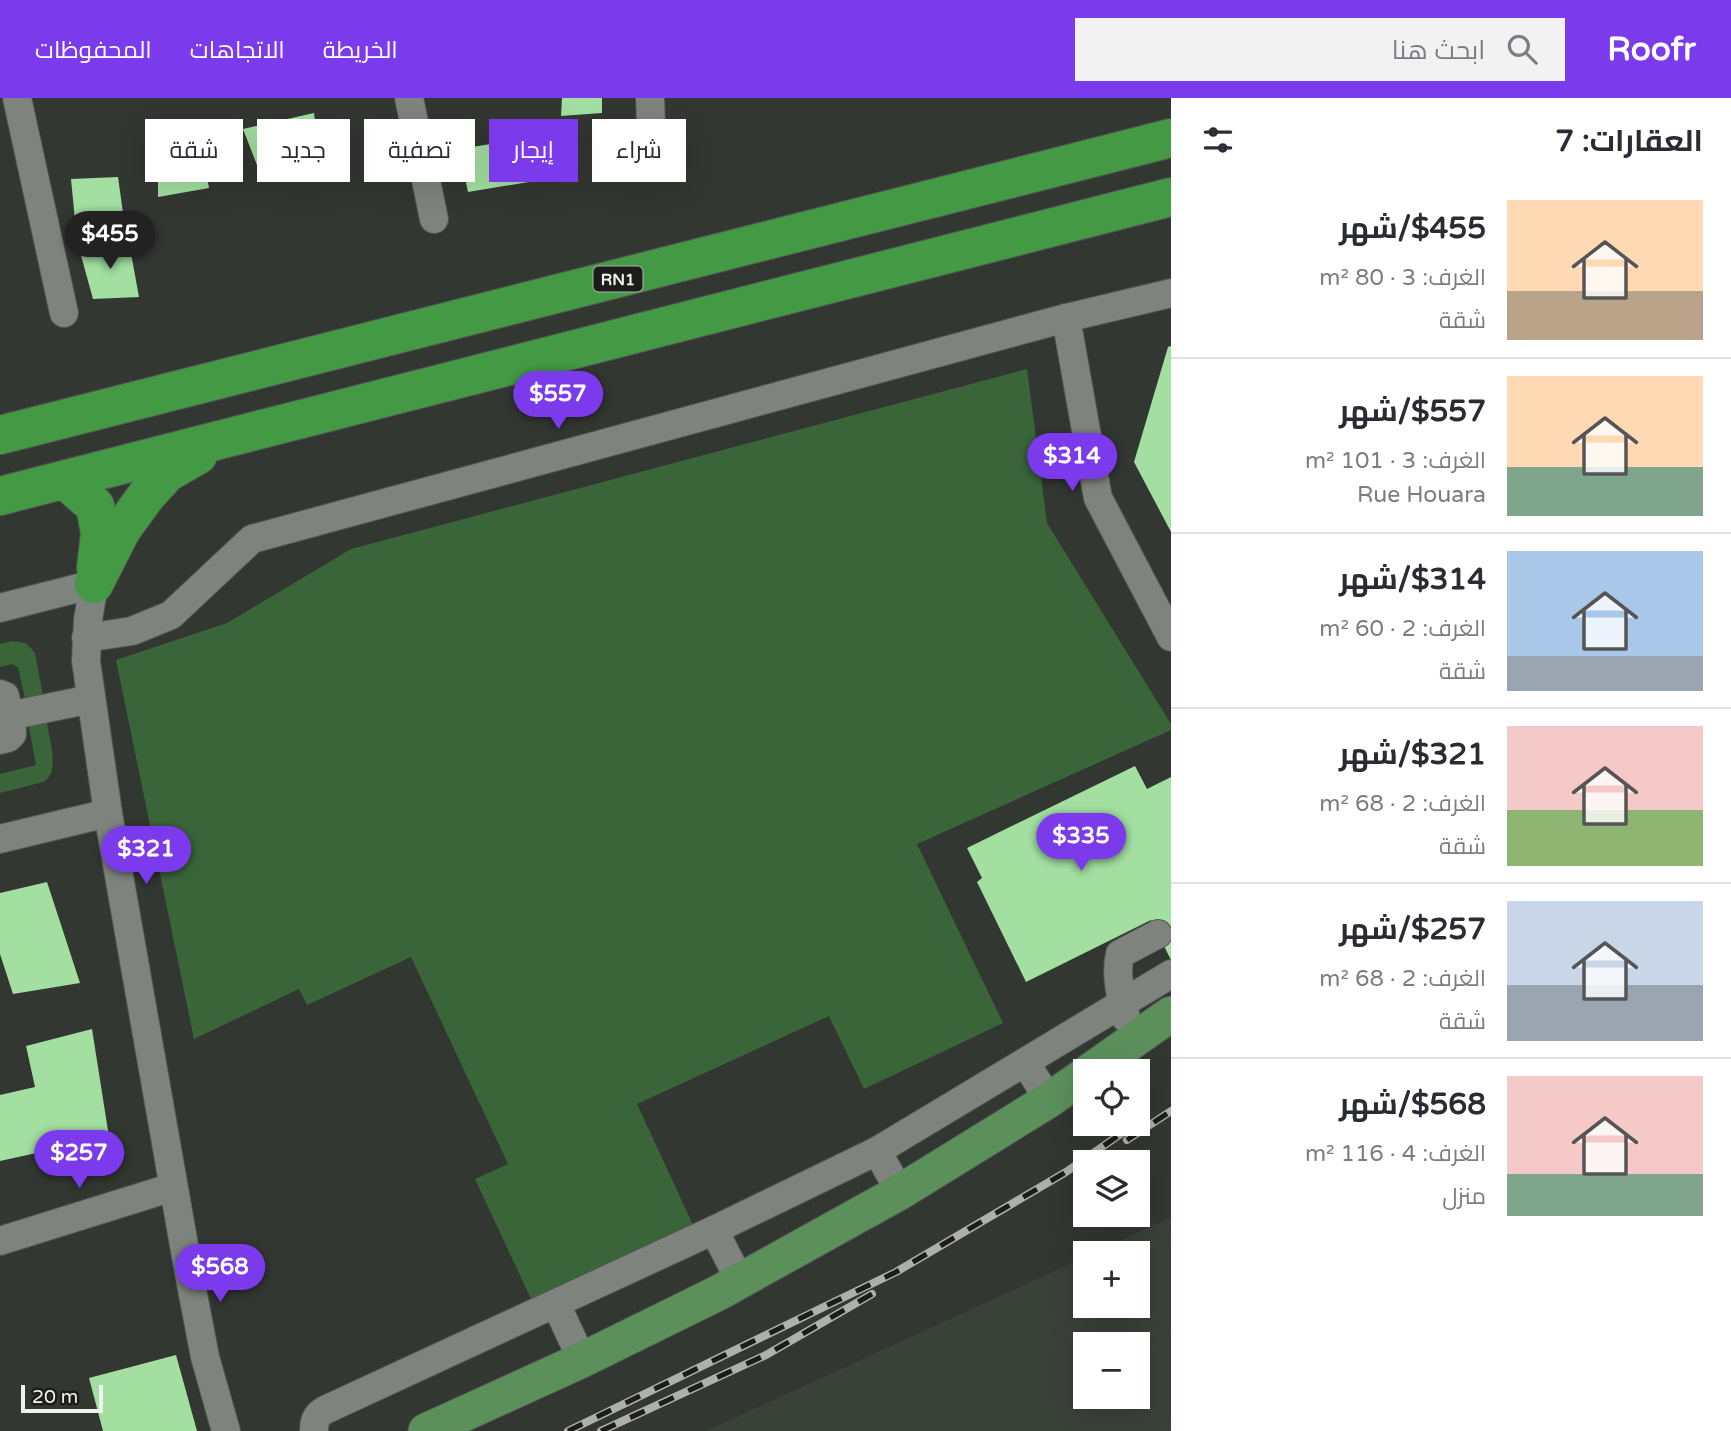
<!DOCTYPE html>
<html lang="ar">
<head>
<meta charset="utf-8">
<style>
  body { margin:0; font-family:"Varela Round",Cairo,sans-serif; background:#f2f2f3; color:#2b2b33; direction:rtl; height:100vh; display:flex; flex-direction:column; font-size:26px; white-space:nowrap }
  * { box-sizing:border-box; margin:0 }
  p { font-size:23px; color:#7c7c81 }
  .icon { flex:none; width:38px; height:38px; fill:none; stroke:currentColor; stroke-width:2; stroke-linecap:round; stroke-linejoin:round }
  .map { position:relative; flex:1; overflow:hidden; direction:ltr }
  .sheet { display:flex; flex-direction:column; background:#fff; width:560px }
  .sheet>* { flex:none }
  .top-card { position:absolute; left:21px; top:21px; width:665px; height:63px; direction:rtl; display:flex; gap:14px }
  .controls { position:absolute; left:1073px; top:961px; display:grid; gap:14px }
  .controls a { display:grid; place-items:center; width:77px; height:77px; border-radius:0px; background:#fff; box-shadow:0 7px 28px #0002; font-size:35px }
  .scale { position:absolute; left:21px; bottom:18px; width:82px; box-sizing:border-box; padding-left:7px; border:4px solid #f0f2f0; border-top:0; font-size:19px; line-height:24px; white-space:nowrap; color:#f0f2f0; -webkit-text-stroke:5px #1c1d1b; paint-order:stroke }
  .price { position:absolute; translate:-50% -60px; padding:0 16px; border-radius:24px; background:#7c3aed; color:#fff; font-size:23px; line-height:46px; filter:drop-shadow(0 2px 4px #0008) }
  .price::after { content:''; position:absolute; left:50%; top:42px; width:21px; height:16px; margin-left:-10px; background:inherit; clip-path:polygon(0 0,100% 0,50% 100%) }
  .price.on { background:#222; color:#fff }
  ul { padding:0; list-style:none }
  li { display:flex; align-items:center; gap:21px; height:175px; padding:0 28px }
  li+li { border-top:2px solid #e1e1e2 }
  li span { display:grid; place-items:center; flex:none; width:196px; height:140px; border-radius:0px; color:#555 }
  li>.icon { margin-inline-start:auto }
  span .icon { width:84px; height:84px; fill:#fffc; stroke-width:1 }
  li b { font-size:30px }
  h2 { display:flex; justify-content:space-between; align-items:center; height:84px; padding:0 28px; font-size:30px }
  .pill { padding:0 24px; border-radius:0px; background:#fff; box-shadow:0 7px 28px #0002; font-size:24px; line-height:63px }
  .pill.on { background:#7c3aed; color:#fff }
  header { display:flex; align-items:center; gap:42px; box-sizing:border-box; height:98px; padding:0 35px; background:#7c3aed; color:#fff }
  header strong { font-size:33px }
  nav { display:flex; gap:38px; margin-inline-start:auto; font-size:24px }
  .search { width:490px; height:63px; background:#f2f2f3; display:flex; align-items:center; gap:18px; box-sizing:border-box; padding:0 24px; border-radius:0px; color:#7c7c81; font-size:26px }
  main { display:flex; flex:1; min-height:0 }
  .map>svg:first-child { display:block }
</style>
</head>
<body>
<header>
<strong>Roofr</strong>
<div class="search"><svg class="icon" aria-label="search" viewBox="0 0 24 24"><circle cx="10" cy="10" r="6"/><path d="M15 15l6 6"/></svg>ابحث هنا</div>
<nav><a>الخريطة</a><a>الاتجاهات</a><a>المحفوظات</a></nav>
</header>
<main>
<section class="sheet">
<h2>العقارات: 7<svg class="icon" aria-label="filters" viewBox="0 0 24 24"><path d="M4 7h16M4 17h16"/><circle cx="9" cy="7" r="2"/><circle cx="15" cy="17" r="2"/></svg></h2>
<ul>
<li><span style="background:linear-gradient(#ffd9b3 65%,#b9a48a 0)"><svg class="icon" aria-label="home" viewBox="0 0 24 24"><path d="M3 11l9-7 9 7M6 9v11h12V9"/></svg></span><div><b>$455/شهر</b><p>الغرف: 3 · 80 m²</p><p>شقة</p></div></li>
<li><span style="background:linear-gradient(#ffd9b3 65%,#7fa58c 0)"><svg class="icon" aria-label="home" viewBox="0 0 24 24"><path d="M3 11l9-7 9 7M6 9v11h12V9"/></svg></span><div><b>$557/شهر</b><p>الغرف: 3 · 101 m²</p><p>Rue Houara</p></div></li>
<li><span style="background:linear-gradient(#a9c7e8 75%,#9aa5b1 0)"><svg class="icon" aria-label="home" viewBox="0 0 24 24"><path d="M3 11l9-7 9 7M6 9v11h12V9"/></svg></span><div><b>$314/شهر</b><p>الغرف: 2 · 60 m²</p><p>شقة</p></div></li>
<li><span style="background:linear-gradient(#f6c9c9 60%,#8fb573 0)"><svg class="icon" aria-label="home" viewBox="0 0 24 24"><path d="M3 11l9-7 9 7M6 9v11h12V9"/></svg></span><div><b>$321/شهر</b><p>الغرف: 2 · 68 m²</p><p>شقة</p></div></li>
<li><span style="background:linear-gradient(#c9d6e8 60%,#9aa5b1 0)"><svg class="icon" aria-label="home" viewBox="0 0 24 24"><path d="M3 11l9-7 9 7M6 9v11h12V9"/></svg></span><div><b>$257/شهر</b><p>الغرف: 2 · 68 m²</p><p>شقة</p></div></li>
<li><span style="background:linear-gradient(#f6c9c9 70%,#7fa58c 0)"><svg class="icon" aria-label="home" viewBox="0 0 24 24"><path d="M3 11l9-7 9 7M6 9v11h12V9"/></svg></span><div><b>$568/شهر</b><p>الغرف: 4 · 116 m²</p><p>منزل</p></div></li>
</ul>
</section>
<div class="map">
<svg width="1171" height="1333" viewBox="0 0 1171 1333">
  <rect width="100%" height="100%" fill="#333732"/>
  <path fill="#394138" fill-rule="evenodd" d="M1171 1119V1333H706L1085 1159V1208H1138V1155H1094ZM1085 1246H1138V1298H1085Z"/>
  <g fill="#3a6539">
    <polygon points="1027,271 1047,425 1171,626 1171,632 917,746 1003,925 864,991 829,918 637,1006 694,1129 532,1203 475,1081 508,1066 411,859 307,907 299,891 194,941 116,562 227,525 351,451"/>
    <polygon points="12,543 26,545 35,555 43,598 25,601 18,569 12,566 0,569 0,546"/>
    <path d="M47 624C49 641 61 675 43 684L0 695V676L36 667 29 629Z"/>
  </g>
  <g fill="#a2dfa0">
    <polygon points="562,0 602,0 602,15 561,18"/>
    <polygon points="314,15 321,68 262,80 243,31"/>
    <polygon points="522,41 529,84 468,94 459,51"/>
    <polygon points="201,46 209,90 158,99 158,54"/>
    <polygon points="118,79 123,115 75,122 71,81"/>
    <polygon points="129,144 139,199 93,201 79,150"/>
    <polygon points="1171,248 1171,434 1134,364 1168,249"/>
    <polygon points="1135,668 1147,691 1171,679 1171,862 1151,822 1026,884 977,784 982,780 967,750"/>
    <polygon points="47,784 80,885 13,896 0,856 0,795"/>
    <polygon points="92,931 109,1039 0,1063 0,997 35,989 26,948"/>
    <polygon points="176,1257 197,1333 103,1333 89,1280"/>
  </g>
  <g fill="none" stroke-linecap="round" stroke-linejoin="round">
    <g stroke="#525552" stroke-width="30">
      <g id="minor">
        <polyline points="17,0 64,215"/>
        <polyline points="409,0 434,121"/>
        <polyline points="650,0 652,51"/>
        <polyline points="1066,220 1098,400 1171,539"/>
        <polyline points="0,510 94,486 88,522 86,563 108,715 188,1170 205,1259 226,1333"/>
        <polyline points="86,540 132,533 171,517 252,441 1066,220 1171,195"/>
        <polyline points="0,596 5,598 12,633 12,636 8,640 0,642"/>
        <polyline points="9,618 91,601"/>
        <polyline points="0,741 108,715"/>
        <path d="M1126 920C1121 900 1115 876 1120 856L1158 836"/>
        <polyline points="1025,964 1171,876"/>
        <polyline points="877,1053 1025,964 1049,1002"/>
        <polyline points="714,1132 877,1053 900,1094"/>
        <polyline points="0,1143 173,1089"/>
        <polyline points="556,1206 582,1262"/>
        <path d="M314 1333C314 1323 316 1317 325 1312L714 1132 740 1183"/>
      </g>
    </g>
    <g stroke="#525552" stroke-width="37">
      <g id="major">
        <polyline points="1090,973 1171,916"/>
        <polyline points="426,1333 582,1262 718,1195 900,1094 1049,1002 1085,977"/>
      </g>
    </g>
    <g stroke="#525552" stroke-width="40">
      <g id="highway">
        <polyline points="0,337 1171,40"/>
        <polyline points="65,382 95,408 100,435 96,470"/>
        <polyline points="0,398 1171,99"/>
        <polyline points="94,486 122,431 146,398 167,375 198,357"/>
      </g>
    </g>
    <use href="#minor" stroke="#7f837e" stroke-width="28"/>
    <use href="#major" stroke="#5b905b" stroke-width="35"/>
    <use href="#highway" stroke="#439944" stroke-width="38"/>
    <g stroke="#adb0ad" stroke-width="8">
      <g id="rail">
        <polyline points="1127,1042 1171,1013"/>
        <polyline points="568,1333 896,1174 1066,1074 1135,1026"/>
        <polyline points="601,1333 766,1257 872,1196"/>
      </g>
    </g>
    <use href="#rail" stroke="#1c1d1b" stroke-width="5" stroke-dasharray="16" stroke-linecap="butt"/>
  </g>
  <g text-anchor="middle" stroke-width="7" stroke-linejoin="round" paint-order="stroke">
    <rect fill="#1c1d1b" stroke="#b0b2b0" stroke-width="2" x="593.5" y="168.5" width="49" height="25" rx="5"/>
    <g font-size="16" font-weight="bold" fill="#f0f2f0">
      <text x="618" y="187">RN1</text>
    </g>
  </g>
</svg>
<div class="controls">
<a><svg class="icon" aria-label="locate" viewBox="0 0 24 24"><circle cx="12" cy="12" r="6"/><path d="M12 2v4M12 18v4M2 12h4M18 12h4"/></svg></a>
<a><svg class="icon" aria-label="layers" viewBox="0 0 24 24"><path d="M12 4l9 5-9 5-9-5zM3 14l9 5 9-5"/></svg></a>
<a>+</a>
<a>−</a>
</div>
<div class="scale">20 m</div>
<b class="price on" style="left:110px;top:173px">$455</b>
<b class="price" style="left:558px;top:333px">$557</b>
<b class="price" style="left:1072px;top:395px">$314</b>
<b class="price" style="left:1081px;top:775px">$335</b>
<b class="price" style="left:146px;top:788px">$321</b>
<b class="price" style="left:79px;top:1092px">$257</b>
<b class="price" style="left:220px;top:1206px">$568</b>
<div class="top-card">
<a class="pill">شراء</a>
<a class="pill on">إيجار</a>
<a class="pill">تصفية</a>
<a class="pill">جديد</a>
<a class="pill">شقة</a>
</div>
</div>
</main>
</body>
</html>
